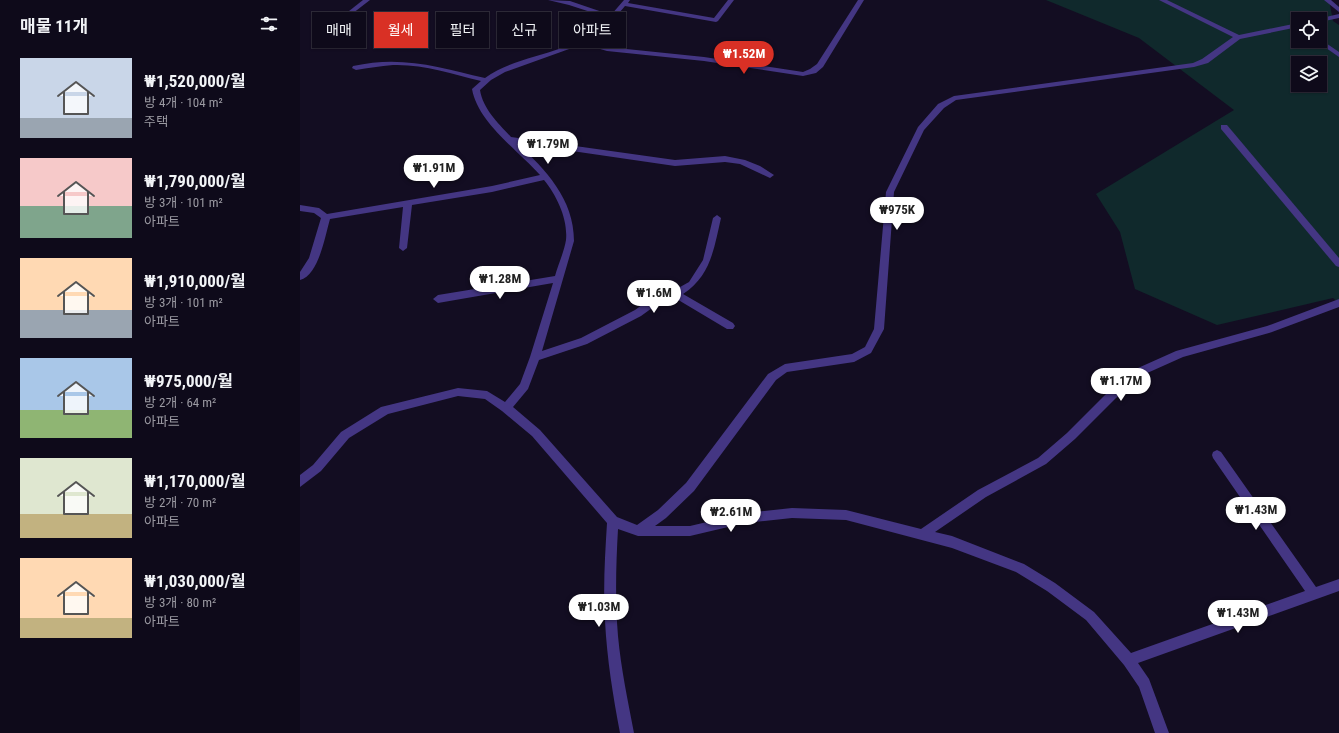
<!DOCTYPE html>
<html lang="ko">
<head>
<meta charset="utf-8">
<style>
  body { margin:0; font-family:"Roboto Condensed","Noto Sans KR",sans-serif; background:#171323; color:#f1f3f6; height:100vh; display:flex; flex-direction:column; font-size:15px; white-space:nowrap }
  * { box-sizing:border-box; margin:0 }
  p { font-size:13px; color:#9b9aa2 }
  .icon { flex:none; width:22px; height:22px; fill:none; stroke:currentColor; stroke-width:2; stroke-linecap:round; stroke-linejoin:round }
  .map { position:relative; flex:1; overflow:hidden }
  .details { display:flex; flex-direction:column; background:#0e0a1a; width:300px }
  .details>* { flex:none }
  .banner { position:absolute; left:12px; top:12px; width:380px; height:36px; display:flex; gap:8px }
  .tools { position:absolute; left:991px; top:12px; display:grid; gap:8px }
  .tools a { display:grid; place-items:center; width:36px; height:36px; border-radius:0px; background:#0e0a1a; box-shadow:0 1px 3px #0004,0 0 0 1px #2e2b39; font-size:20px }
  .price { position:absolute; translate:-50% -34px; padding:0 9px; border-radius:14px; background:#fff; color:#222; font-size:13px; line-height:26px; filter:drop-shadow(0 1px 2px #0008) }
  .price::after { content:''; position:absolute; left:50%; top:24px; width:12px; height:9px; margin-left:-6px; background:inherit; clip-path:polygon(0 0,100% 0,50% 100%) }
  .price.selected { background:#d93025; color:#fff }
  ul { padding:0; list-style:none }
  li { display:flex; align-items:center; gap:12px; height:100px; padding:0 20px }
  li span { display:grid; place-items:center; flex:none; width:112px; height:80px; border-radius:0px; color:#555 }
  li>.icon { margin-inline-start:auto }
  span .icon { width:48px; height:48px; fill:#fffc; stroke-width:1 }
  li b { font-size:17px }
  h2 { display:flex; justify-content:space-between; align-items:center; height:48px; padding:0 20px; font-size:17px }
  .pill { padding:0 14px; border-radius:0px; background:#0e0a1a; box-shadow:0 1px 3px #0004,0 0 0 1px #2e2b39; font-size:14px; line-height:36px }
  .pill.selected { background:#d93025; color:#fff }
  main { display:flex; flex:1; min-height:0 }
  .map>svg:first-child { display:block }
</style>
</head>
<body>
<main>
<section class="details">
<h2>매물 11개<svg class="icon" aria-label="filters" viewBox="0 0 24 24"><path d="M4 7h16M4 17h16"/><circle cx="9" cy="7" r="2"/><circle cx="15" cy="17" r="2"/></svg></h2>
<ul>
<li><span style="background:linear-gradient(#c9d6e8 75%,#9aa5b1 0)"><svg class="icon" aria-label="home" viewBox="0 0 24 24"><path d="M3 11l9-7 9 7M6 9v11h12V9"/></svg></span><div><b>₩1,520,000/월</b><p>방 4개 · 104 m²</p><p>주택</p></div></li>
<li><span style="background:linear-gradient(#f6c9c9 60%,#7fa58c 0)"><svg class="icon" aria-label="home" viewBox="0 0 24 24"><path d="M3 11l9-7 9 7M6 9v11h12V9"/></svg></span><div><b>₩1,790,000/월</b><p>방 3개 · 101 m²</p><p>아파트</p></div></li>
<li><span style="background:linear-gradient(#ffd9b3 65%,#9aa5b1 0)"><svg class="icon" aria-label="home" viewBox="0 0 24 24"><path d="M3 11l9-7 9 7M6 9v11h12V9"/></svg></span><div><b>₩1,910,000/월</b><p>방 3개 · 101 m²</p><p>아파트</p></div></li>
<li><span style="background:linear-gradient(#a9c7e8 65%,#8fb573 0)"><svg class="icon" aria-label="home" viewBox="0 0 24 24"><path d="M3 11l9-7 9 7M6 9v11h12V9"/></svg></span><div><b>₩975,000/월</b><p>방 2개 · 64 m²</p><p>아파트</p></div></li>
<li><span style="background:linear-gradient(#dfe7d0 70%,#c2b280 0)"><svg class="icon" aria-label="home" viewBox="0 0 24 24"><path d="M3 11l9-7 9 7M6 9v11h12V9"/></svg></span><div><b>₩1,170,000/월</b><p>방 2개 · 70 m²</p><p>아파트</p></div></li>
<li><span style="background:linear-gradient(#ffd9b3 75%,#c2b280 0)"><svg class="icon" aria-label="home" viewBox="0 0 24 24"><path d="M3 11l9-7 9 7M6 9v11h12V9"/></svg></span><div><b>₩1,030,000/월</b><p>방 3개 · 80 m²</p><p>아파트</p></div></li>
</ul>
</section>
<div class="map">
<svg width="1039" height="733" viewBox="0 0 1039 733">
  <rect width="100%" height="100%" fill="#130d22"/>
  <path fill="#10292c" fill-rule="evenodd" d="M746 0H1029L1033 21 1039 25V303L1033 298 917 325 835 289 820 232 796 194 934 110 839 38ZM998 19H1020V41H998ZM998 63H1020V85H998Z"/>
  <g fill="none" stroke-linecap="round" stroke-linejoin="round">
    <g fill="#443683" fill-rule="evenodd">
      <polygon points="63,0 70,0 48,17 44,17 44,15"/>
      <path d="M248 0 270 1 311 15 324 0H330L328 3 414 18 428 0H434L418 21 416 22 325 6 302 33 289 42 307 47 404 57 503 72 510 69 517 64 558 0H564L523 67 516 73 503 76 404 61 307 51 283 44 205 72 191 80 180 90C183 109 198 123 211 137L375 160 425 156 445 160 460 166 474 175 470 178 440 164 425 162 375 166 217 143C246 170 274 199 274 241L242 351 281 338 335 310 353 297 373 291 389 282 403 260 413 218 417 215 421 218C414 248 411 276 383 294L433 323 435 326 433 329H427L375 298 359 303 341 316 287 344 239 360 228 389 213 407 240 430 317 517 337 525 358 510 386 483 468 374 485 364 552 354 565 347 574 329 586 192 618 127 638 104 654 96 893 63 902 59 933 37 859 0H867L939 35 998 23V27L940 39 908 63 894 67 656 100 644 108 624 130 594 192 584 329 571 353 554 362 487 372 476 380 394 491 366 518 355 526H390L445 513 492 508 546 510 621 529 678 490 738 458 767 433 808 392 838 368 876 351 967 326 1039 299V307L969 333 883 357 845 374 816 398 775 439 746 464 686 497 635 532 652 536 724 564 755 583 794 612 831 653 1005 591 913 458 912 455 913 452 917 450 921 452 1016 587 1039 579V591L838 663 849 679 869 733H855L839 687 824 665 786 620 747 591 716 572 652 548 546 520 492 518 445 523 390 536H338L318 529C316 564 315 600 318 636 321 669 328 701 334 733H320C313 696 307 659 305 621 303 588 305 555 307 523L232 436 202 411 185 399 158 396 88 414 49 438 21 471 0 487V475L13 465 41 432 81 407 158 388 187 391 205 402 220 384 230 357 253 283 138 303 133 299 138 295 255 276C258 265 264 252 266 240 268 219 257 196 244 180L192 192 112 205 107 248 103 251 99 248 103 207 30 219C25 236 19 275 0 280V272L9 258 21 218 14 213 0 211V205L19 208 27 214 192 186 240 175C218 150 178 123 172 89L181 81C152 74 123 64 93 65 80 66 68 68 56 70L52 68 53 66C101 55 139 67 185 78 223 51 277 56 309 18L269 5Z"/>
      <polygon points="1024,0 1031,0 1039,7 1039,12"/>
      <polygon points="1039,14 1039,18 1020,22 1020,19 1017,19"/>
      <polygon points="1020,39 1039,52 1039,57 1016,41 1020,41"/>
      <polygon points="921,125 927,125 1039,258 1039,267 1036,266 921,129"/>
    </g>
  </g>
</svg>
<div class="tools">
<a><svg class="icon" aria-label="locate" viewBox="0 0 24 24"><circle cx="12" cy="12" r="6"/><path d="M12 2v4M12 18v4M2 12h4M18 12h4"/></svg></a>
<a><svg class="icon" aria-label="layers" viewBox="0 0 24 24"><path d="M12 4l9 5-9 5-9-5zM3 14l9 5 9-5"/></svg></a>
</div>
<b class="price selected" style="left:444px;top:75px">₩1.52M</b>
<b class="price" style="left:248px;top:165px">₩1.79M</b>
<b class="price" style="left:134px;top:189px">₩1.91M</b>
<b class="price" style="left:597px;top:231px">₩975K</b>
<b class="price" style="left:200px;top:300px">₩1.28M</b>
<b class="price" style="left:354px;top:314px">₩1.6M</b>
<b class="price" style="left:821px;top:402px">₩1.17M</b>
<b class="price" style="left:956px;top:531px">₩1.43M</b>
<b class="price" style="left:431px;top:533px">₩2.61M</b>
<b class="price" style="left:299px;top:628px">₩1.03M</b>
<b class="price" style="left:938px;top:634px">₩1.43M</b>
<div class="banner">
<a class="pill">매매</a>
<a class="pill selected">월세</a>
<a class="pill">필터</a>
<a class="pill">신규</a>
<a class="pill">아파트</a>
</div>
</div>
</main>
</body>
</html>
